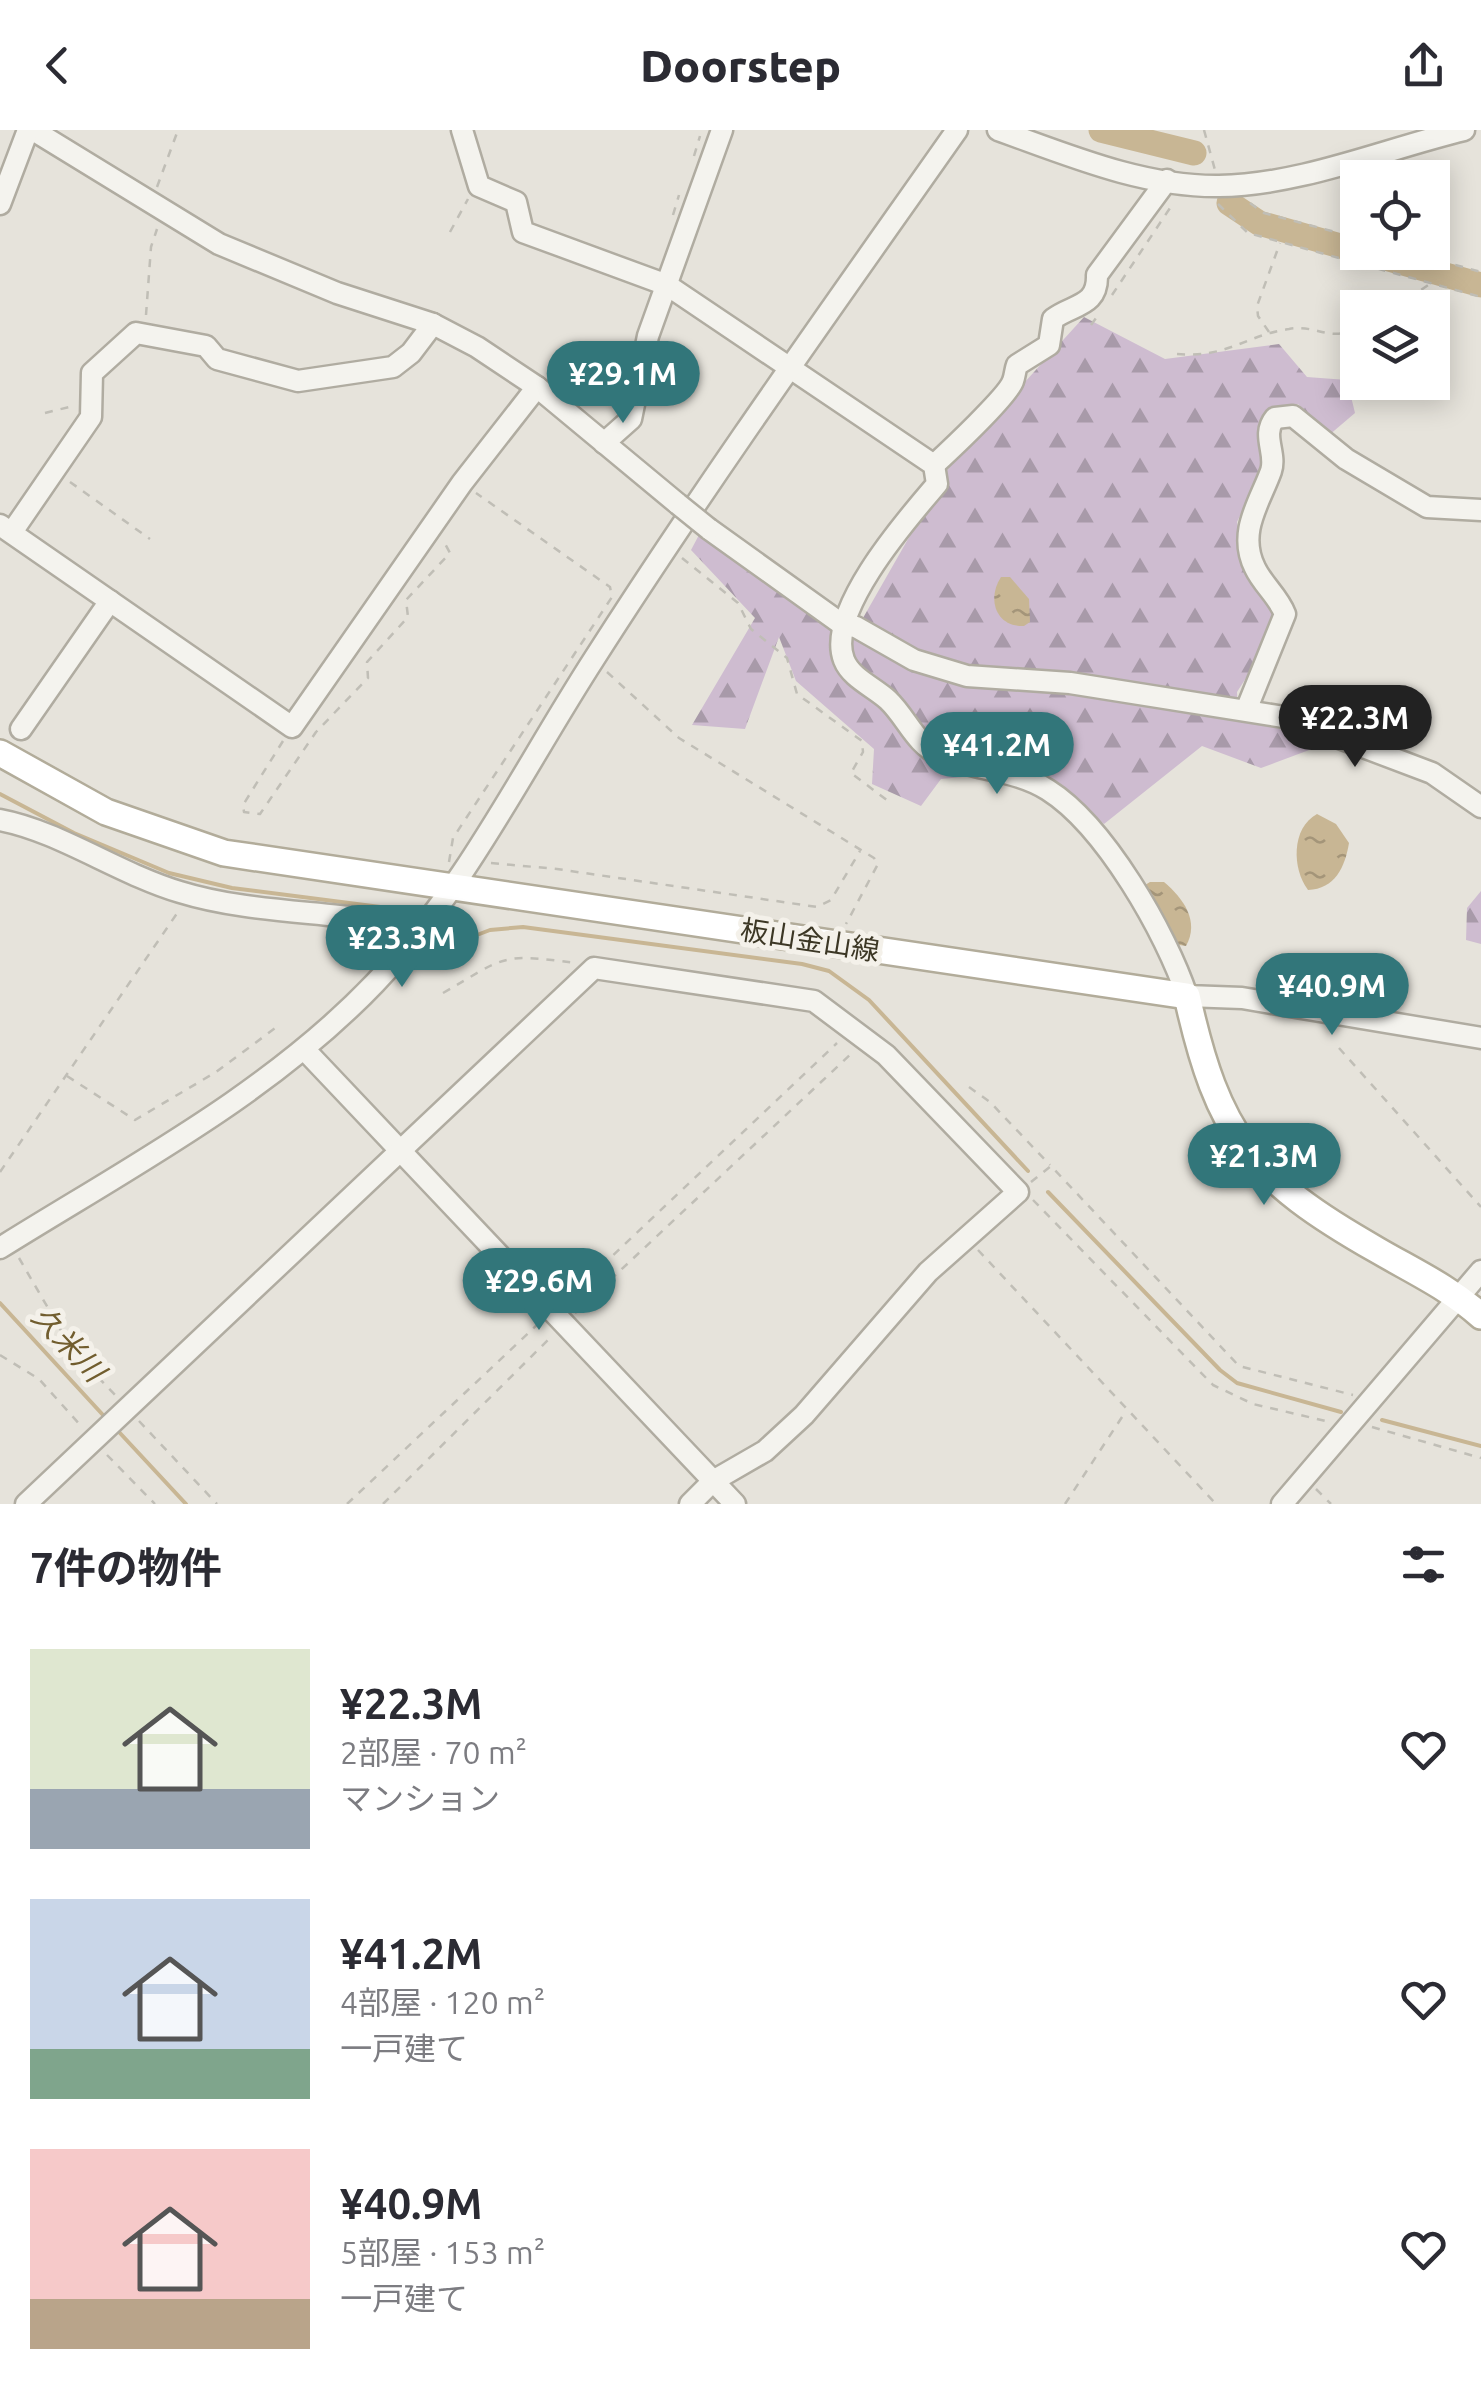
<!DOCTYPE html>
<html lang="ja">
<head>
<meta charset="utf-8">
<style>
  body { margin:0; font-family:Ubuntu,"Noto Sans JP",sans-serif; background:#f7f7f7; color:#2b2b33; height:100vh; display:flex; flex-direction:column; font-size:38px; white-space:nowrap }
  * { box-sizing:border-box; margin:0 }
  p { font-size:32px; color:#7c7c81 }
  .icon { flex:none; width:55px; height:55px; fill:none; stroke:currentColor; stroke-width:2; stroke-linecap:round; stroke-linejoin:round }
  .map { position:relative; height:1374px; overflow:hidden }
  .panel { display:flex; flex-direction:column; background:#fff; flex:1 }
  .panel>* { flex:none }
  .tools { position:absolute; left:1340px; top:30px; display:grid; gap:20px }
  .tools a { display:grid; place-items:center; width:110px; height:110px; border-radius:0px; background:#fff; box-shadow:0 5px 25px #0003; font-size:50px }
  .price { position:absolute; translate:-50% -85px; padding:0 22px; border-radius:35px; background:#32767a; color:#fff; font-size:32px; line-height:65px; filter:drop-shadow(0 2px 5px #0008) }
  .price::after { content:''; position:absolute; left:50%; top:60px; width:30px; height:22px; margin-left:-15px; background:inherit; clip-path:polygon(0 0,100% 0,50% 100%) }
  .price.selected { background:#222; color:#fff }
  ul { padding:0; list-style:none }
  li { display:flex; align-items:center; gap:30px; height:250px; padding:0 30px }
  li span { display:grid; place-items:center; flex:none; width:280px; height:200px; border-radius:0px; color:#555 }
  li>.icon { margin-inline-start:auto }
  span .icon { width:120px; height:120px; fill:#fffc; stroke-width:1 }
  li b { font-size:42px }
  h2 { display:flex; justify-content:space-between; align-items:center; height:120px; padding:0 30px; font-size:42px }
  header { display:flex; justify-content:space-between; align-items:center; height:130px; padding:0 30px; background:#fff; font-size:45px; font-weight:800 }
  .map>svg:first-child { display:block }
</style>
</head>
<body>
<header><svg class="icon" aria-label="back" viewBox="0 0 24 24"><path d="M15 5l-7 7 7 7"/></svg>Doorstep<svg class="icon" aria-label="share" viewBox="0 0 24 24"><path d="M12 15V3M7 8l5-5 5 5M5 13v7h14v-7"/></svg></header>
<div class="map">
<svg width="1481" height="1374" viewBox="0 0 1481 1374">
  <defs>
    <pattern id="forest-firs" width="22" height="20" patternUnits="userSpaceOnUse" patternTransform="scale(2.5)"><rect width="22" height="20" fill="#cebcd0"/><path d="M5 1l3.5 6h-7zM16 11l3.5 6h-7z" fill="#a89aa9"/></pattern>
    <pattern id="water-ripples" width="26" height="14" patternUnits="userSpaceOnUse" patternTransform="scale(2.5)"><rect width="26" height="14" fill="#c8b694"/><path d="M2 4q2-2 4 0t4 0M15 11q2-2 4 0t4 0" fill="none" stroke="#a49579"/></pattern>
  </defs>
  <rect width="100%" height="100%" fill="#e6e3db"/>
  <g fill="url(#forest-firs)">
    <polygon points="1084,187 1165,229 1279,214 1307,247 1347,250 1355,283 1328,306 1298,274 1271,282 1259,304 1263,338 1237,392 1246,442 1275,475 1264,520 1237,562 1238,587 1328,613 1261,638 1202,616 1104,694 1036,640 941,649 921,676 872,654 874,619 796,551 779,507 745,599 692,595 755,488 691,420 700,403 851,509 952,332"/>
    <polygon points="1481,761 1481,814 1466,810 1467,778"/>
  </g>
  <g fill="url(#water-ripples)">
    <path d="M1001 447H1010L1029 469 1030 492 1024 496C995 497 987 468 1001 447Z"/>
    <path d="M1317 684 1336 694 1349 713C1345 737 1335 759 1308 760 1292 739 1291 698 1317 684Z"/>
    <path d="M1164 752C1183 768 1200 791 1186 816L1173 814 1140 758 1150 752Z"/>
  </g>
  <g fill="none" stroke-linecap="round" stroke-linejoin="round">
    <g stroke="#c8b694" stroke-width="4">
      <polyline points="0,664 74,703 169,743 232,758 388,778 415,796"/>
      <polyline points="427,803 448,816 490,800 523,797 802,834 829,841 869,870 1028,1041"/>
      <polyline points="1048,1062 1220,1240 1237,1253 1341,1282"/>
      <polyline points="0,1173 103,1285"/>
      <polyline points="1382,1290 1481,1316"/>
      <polyline points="119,1302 186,1374"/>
    </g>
    <g stroke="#c8b694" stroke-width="25">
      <polyline points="1101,0 1194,23"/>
      <polyline points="1229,73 1259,93 1358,121"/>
      <polyline points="1364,122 1481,155"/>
    </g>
    <g stroke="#b0aca1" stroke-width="25">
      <g id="minor">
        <polyline points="33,0 219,114 337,163 433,194 477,217 537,257 678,374"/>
        <path d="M462 0 479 56 516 72 523 102 667 155 934 335 937 354C908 388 825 482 844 530 851 548 874 557 888 570 907 588 915 614 940 625 974 641 1016 639 1048 660 1105 696 1166 803 1187 866L1242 868 1481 908"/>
        <path d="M998 0C1068 25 1143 57 1219 56 1301 55 1385 19 1464 0"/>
        <polyline points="0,74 28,0"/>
        <polyline points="604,313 631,289 648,206 722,0"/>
        <path d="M934 335C948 322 1008 266 1013 251 1015 246 1015 240 1017 235L1049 215 1053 189C1073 174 1098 177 1097 145L1167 50"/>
        <polyline points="0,395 292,597 462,353 537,257"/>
        <polyline points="709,399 843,495 856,497 914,530 967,546 1070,553 1284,587 1432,643 1481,677"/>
        <polyline points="12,402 91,287 92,243 136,203 206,216 217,229 298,251 393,237 411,223 433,194"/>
        <path d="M1247 578 1285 484C1278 466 1263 455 1255 438 1237 402 1260 372 1271 341 1277 323 1261 305 1275 288L1293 286 1346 329 1427 377 1481 380"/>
        <polyline points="21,599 110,471"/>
        <path d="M0 690C59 701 119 744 180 762 238 780 304 781 364 789L391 798 410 812"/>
        <polyline points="304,919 735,1374"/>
        <path d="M0 1118C128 1038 269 964 375 853 466 758 523 639 594 529 709 349 834 175 957 0"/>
        <polyline points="26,1374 594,838 814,871 886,925 1018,1062 928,1142 804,1285 765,1321 713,1351 690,1374"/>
        <polyline points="1282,1374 1481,1141"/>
      </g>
    </g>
    <g stroke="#b2ac9a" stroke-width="30">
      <path id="major" d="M0 623 106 682 224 723 1187 866C1218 1006 1252 1049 1377 1120 1413 1141 1450 1158 1481 1186"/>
    </g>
    <g stroke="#c0beb6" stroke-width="2.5" stroke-dasharray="8 8" stroke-linecap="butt">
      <polyline points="1204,0 1215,40"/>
      <polyline points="694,26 700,6"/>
      <polyline points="157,57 178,0"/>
      <polyline points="1250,73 1264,83 1358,108"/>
      <polyline points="1218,74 1248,103 1481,167"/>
      <polyline points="673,85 679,65"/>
      <polyline points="450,102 468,69"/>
      <polyline points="1409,122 1481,142"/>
      <polyline points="1112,165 1174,72"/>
      <polyline points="1395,178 1431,153"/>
      <polyline points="146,185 151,117 157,99"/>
      <polyline points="1091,195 1099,184"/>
      <polyline points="1269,202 1258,186 1257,176 1280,113"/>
      <path d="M1177 224C1229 228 1243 206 1289 199 1316 194 1327 212 1358 199"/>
      <polyline points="45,283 73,276"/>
      <polyline points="70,352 150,409"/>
      <polyline points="682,428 738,473 751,499 787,528 797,564 862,611 863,622 851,643 888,671"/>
      <polyline points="607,542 679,608 874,728 878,734 846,794"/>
      <polyline points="283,611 243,675 244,682 260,684 316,602 368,548 367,532 408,487 406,470 450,423 443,410"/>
      <polyline points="449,732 453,708 612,467 610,457 476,363"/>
      <polyline points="491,733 557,739 817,777 831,770 860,721"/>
      <path d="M443 863C507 826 500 823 576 833"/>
      <polyline points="1339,918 1481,1077"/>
      <polyline points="67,946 135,990 216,942 278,896"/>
      <polyline points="969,957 990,972 1050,1035"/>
      <polyline points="0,1042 180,779"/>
      <polyline points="1031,1052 1051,1036 1239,1236 1353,1265"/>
      <polyline points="1033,1070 1213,1255 1253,1274 1330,1292"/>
      <polyline points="978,1120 1216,1374"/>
      <polyline points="19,1128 73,1221 117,1267"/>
      <polyline points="567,1169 837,913"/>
      <polyline points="575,1183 853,922"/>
      <polyline points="0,1225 39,1249 82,1297"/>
      <polyline points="139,1291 217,1374"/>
      <polyline points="1372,1297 1481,1328"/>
      <polyline points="107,1325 155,1374"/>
      <polyline points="1316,1359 1331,1374"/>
      <polyline points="347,1374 538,1194"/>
      <polyline points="383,1374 552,1206"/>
      <polyline points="1065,1374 1126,1281"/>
    </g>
    <use href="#minor" stroke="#f4f3ee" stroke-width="20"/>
    <use href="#major" stroke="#fff" stroke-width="25"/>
    <g stroke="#b0aca1" stroke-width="25" stroke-linecap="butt">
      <polyline id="minor-bridge" points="678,374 709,399"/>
    </g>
    <use href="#minor-bridge" stroke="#f4f3ee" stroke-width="20"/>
  </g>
  <g text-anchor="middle" stroke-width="10" stroke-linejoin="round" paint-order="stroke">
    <g font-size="28" fill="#3c3725" stroke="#f4f1ea">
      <text transform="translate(810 810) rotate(9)" y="10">板山金山線</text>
    </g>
    <g font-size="30" font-style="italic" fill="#715d2e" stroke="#f4f1ea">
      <text transform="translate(68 1214) rotate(47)" y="10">久米川</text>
    </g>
  </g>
</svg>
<div class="tools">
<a><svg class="icon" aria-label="locate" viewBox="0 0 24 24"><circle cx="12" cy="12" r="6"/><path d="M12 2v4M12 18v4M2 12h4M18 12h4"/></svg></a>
<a><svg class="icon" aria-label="layers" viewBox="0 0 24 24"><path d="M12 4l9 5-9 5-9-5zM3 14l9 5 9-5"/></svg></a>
</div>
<b class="price" style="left:623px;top:296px">¥29.1M</b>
<b class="price selected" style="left:1355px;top:640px">¥22.3M</b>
<b class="price" style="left:997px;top:667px">¥41.2M</b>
<b class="price" style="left:402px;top:860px">¥23.3M</b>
<b class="price" style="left:1332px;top:908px">¥40.9M</b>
<b class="price" style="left:1264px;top:1078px">¥21.3M</b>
<b class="price" style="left:539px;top:1203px">¥29.6M</b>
</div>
<section class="panel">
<h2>7件の物件<svg class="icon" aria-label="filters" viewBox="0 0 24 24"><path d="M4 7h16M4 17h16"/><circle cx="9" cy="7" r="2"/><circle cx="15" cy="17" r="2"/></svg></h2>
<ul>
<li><span style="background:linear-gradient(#dfe7d0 70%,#9aa5b1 0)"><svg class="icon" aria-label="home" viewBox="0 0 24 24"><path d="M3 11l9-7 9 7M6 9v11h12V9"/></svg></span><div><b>¥22.3M</b><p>2部屋 · 70 m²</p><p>マンション</p></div><svg class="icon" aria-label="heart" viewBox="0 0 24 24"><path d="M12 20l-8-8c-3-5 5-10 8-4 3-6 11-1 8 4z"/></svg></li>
<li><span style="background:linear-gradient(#c9d6e8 75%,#7fa58c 0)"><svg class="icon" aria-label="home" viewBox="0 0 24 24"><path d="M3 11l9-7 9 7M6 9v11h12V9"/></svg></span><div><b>¥41.2M</b><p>4部屋 · 120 m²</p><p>一戸建て</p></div><svg class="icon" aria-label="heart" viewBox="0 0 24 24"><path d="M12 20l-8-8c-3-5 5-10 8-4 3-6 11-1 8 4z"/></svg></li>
<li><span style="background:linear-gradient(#f6c9c9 75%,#b9a48a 0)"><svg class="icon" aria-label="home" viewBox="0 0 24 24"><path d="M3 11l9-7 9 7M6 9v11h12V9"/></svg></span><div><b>¥40.9M</b><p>5部屋 · 153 m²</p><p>一戸建て</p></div><svg class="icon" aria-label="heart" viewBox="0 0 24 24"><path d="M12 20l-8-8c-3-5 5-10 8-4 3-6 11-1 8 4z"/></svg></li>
</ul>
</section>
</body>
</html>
